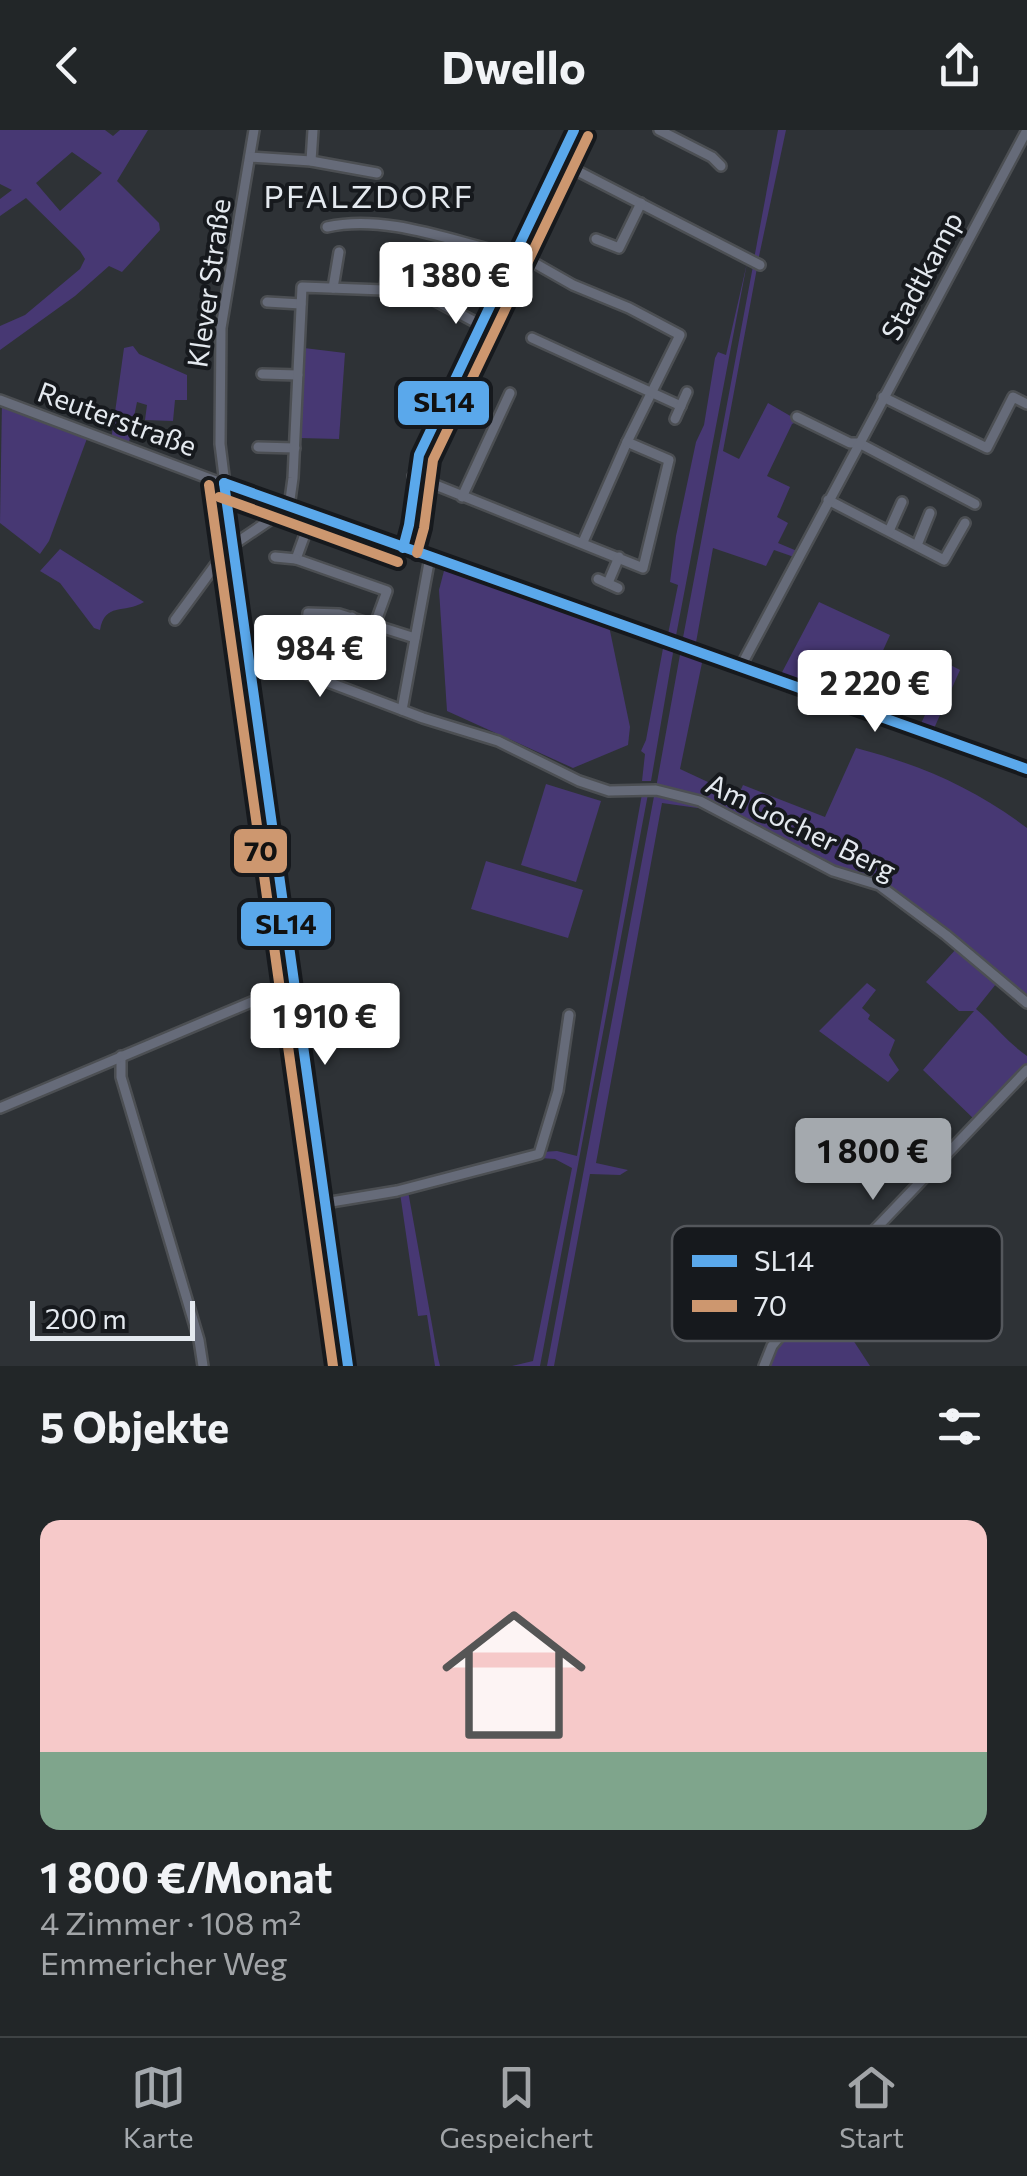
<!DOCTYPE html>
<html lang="de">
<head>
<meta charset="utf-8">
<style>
  body { margin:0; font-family:Commissioner,sans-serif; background:#2a2e30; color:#f1f3f6; height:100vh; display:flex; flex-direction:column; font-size:38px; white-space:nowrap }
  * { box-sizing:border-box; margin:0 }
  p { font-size:32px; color:#a2a5a8 }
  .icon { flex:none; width:55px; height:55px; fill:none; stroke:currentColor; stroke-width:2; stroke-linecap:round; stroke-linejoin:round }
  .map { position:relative; height:1236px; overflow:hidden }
  .sheet { display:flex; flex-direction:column; background:#222628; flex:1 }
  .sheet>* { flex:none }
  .scale { position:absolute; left:30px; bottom:25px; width:165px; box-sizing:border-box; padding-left:10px; border:5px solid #e4e9ef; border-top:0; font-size:28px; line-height:35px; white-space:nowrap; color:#e4e9ef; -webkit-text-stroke:8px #16191d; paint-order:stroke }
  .price { position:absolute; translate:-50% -85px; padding:0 22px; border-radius:10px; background:#fff; color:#222; font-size:32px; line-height:65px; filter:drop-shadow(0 2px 5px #0008) }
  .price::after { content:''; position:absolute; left:50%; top:60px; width:30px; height:22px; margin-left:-15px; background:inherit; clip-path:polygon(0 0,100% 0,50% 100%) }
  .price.selected { background:#a4a9ae; color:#111 }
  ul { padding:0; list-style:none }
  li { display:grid; align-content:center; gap:20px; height:530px; padding:0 40px }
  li+li { border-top:2px solid #3f4345 }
  li span { display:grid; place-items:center; height:310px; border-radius:20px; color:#555 }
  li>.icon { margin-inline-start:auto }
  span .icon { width:180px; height:180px; fill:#fffc; stroke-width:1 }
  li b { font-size:42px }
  h2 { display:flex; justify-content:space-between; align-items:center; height:120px; padding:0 40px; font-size:42px }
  header { display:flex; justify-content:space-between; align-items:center; height:130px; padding:0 40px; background:#222628; font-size:45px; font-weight:700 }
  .tab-bar { display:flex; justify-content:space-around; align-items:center; height:140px; border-top:2px solid #3f4345; background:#222628; font-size:28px; color:#a2a5a8 }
  .tab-bar a { display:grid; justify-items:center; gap:5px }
  .tab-bar .selected { color:#a4a9ae }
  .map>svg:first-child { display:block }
</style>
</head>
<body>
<header><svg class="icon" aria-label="back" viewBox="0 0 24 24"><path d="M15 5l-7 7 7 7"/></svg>Dwello<svg class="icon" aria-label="share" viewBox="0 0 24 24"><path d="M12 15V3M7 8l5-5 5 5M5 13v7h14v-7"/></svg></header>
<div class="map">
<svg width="1027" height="1236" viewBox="0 0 1027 1236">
  <rect width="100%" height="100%" fill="#2e3236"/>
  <g fill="#473873" fill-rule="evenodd">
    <path d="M0 0H105L113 6 120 0H148L117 51 159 93 160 100 122 142 109 136 75 166 0 220V196L25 185 80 139 85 129 80 121 26 68 0 86V69L12 60 0 54ZM72 22 102 43 60 81 36 53Z"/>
    <polygon points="778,0 786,0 758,131 754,129"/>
    <polygon points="747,133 675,511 667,509 678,455 670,452 676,406 696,312 704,295 715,228 718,222 726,225"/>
    <polygon points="753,136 757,138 723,321 739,329 768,273 799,291 792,294 767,346 790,357 777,387 788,393 778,413 797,421 794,427 774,420 766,436 713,418 695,518 682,513"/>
    <polygon points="133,216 139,224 187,245 187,270 175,270 173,291 145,290 147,275 137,272 128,317 111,311 124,218"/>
    <polygon points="304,218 345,223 339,309 299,308"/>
    <polygon points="2,271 89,303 49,411 40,424 0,393"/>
    <path d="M60 419 144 472C124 484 105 472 100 500L94 498 60 453 40 441Z"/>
    <polygon points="445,437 609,496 630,597 628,615 573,638 447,581 439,460"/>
    <polygon points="819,472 890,505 876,536 857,528 838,569 779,548"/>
    <polygon points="664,513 674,517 651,651 642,651 645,624 641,621 646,610"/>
    <path d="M681 519 703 528 680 639 738 666 743 655 825 687 856 618C921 635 974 658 1027 698V871L895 764 833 740 745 691 656 658Z"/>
    <polygon points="935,527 960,540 932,603 919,598 935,563 922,557"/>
    <polygon points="546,654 601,671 576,752 521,735"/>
    <polygon points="655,661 678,665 712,680 662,673 596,1033 628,1040 620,1045 590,1044 554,1236 547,1236"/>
    <polygon points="642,664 648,664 540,1236 512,1236 533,1231 572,1038 555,1029 540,1028 542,1022 557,1021 577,1026"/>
    <polygon points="486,731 583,760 568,808 471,779"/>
    <path d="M957 818 996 854 976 879C995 895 1007 912 1027 926V936L975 990 923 940 974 881H959L926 852Z"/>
    <polygon points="867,853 876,860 862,878 870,885 868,889 895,910 889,925 899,940 888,952 819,901"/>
    <polygon points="408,1061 438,1228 440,1236 435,1236 427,1185 418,1186 400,1063"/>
    <polygon points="821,1161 870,1236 767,1236 774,1218"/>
  </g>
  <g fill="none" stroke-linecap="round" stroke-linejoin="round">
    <g stroke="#4c4f53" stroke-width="14">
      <g id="minor">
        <polyline points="254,0 221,198 220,314 246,521 348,1236"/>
        <polyline points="659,0 712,27 721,36"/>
        <polyline points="250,27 311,31 377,43"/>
        <polyline points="311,31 313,0"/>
        <polyline points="558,31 760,135"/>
        <path d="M327 97C384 84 449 110 504 123L515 122 573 155 629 178 680 205 627 312 583 412"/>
        <polyline points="596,109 619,118 641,73"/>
        <polyline points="333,158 339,122"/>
        <polyline points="384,160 391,128"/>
        <polyline points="435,170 441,135"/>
        <polyline points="267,172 301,174"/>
        <polyline points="532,208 681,276"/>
        <polyline points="262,244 298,245"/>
        <polyline points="883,267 987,318 1013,267 1027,274"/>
        <polyline points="0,270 229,356 1027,639"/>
        <polyline points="797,287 850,313 859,313 975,374"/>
        <polyline points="675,289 687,262"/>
        <polyline points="258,317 295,318"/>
        <polyline points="413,346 643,438 669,330 627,312"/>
        <polyline points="462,367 510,263"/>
        <polyline points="828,370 944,430 965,393"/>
        <polyline points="289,377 293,348 302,157 384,160 432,169 479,194"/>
        <polyline points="312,385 296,429 387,461 375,494"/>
        <polyline points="889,401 902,372"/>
        <polyline points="917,415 930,383"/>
        <path d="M403 418C415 389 411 355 419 325L574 0"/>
        <polyline points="275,427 296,429"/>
        <polyline points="598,449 618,458"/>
        <polyline points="608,453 619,427"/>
        <polyline points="175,490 227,419 289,377"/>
        <polyline points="305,512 308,483 339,484 415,508"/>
        <polyline points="246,521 423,588 498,611 579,651 609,661 656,660 700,671 833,741 879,755 946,805 1027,873"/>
        <polyline points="350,531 352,487"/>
        <polyline points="741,536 1027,0"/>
        <polyline points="402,580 430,427"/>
        <polyline points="884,588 901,545 907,542"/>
        <polyline points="121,926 121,947 199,1210 203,1236"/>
        <polyline points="0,978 294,854"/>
        <polyline points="325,1073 397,1061 539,1024 558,961 569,885"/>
        <polyline points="764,1236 772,1216 820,1157 1027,940"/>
      </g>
    </g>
    <use href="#minor" stroke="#666b79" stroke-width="9"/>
    <g stroke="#16191d" stroke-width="18">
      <g id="bus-1">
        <polyline points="224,353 348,1236"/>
        <polyline points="224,353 1027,639"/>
        <polyline points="403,418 409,395 419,325 574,0"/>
      </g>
    </g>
    <g stroke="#16191d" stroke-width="18">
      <g id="bus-2">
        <polyline points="209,355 333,1236"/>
        <polyline points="219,367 398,432"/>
        <polyline points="417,423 424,398 433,330 588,6"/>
      </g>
    </g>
    <use href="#bus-1" stroke="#5aa8eb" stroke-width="10"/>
    <use href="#bus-2" stroke="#cd976f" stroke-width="10"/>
  </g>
  <g text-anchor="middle" stroke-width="8" stroke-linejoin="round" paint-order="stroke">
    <g font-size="28" fill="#e4e9ef" stroke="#16191d">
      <text transform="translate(922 146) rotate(-62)" y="10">Stadtkamp</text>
      <text transform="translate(209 153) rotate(-82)" y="10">Klever Straße</text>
      <text transform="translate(117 289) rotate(20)" y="10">Reuterstraße</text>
      <text transform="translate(801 697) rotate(26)" y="10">Am Gocher Berg</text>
    </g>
    <g font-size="32" letter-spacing="2.5" fill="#e4e9ef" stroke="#16191d">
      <text x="369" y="78">PFALZDORF</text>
    </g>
  </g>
  <rect x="672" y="1096" width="330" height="115" rx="15" fill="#16191d" stroke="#54575c" stroke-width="2.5"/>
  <rect x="692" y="1125" width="45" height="12" fill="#5aa8eb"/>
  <rect x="692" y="1170" width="45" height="12" fill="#cd976f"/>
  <g font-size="28" fill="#e4e9ef">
    <text x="754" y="1141">SL14</text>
    <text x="754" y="1186">70</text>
  </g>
  <g stroke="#16191d" stroke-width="4">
    <rect x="396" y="249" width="95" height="48" rx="10" fill="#5aa8eb"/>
    <rect x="232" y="697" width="57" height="48" rx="10" fill="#cd976f"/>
    <rect x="239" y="770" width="94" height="48" rx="10" fill="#5aa8eb"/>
  </g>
  <g font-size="28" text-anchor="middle" font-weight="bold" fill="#111">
    <text x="444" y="282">SL14</text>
    <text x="261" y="731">70</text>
    <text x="286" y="804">SL14</text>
  </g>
</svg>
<div class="scale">200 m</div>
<b class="price" style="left:456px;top:197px">1 380 €</b>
<b class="price" style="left:320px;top:570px">984 €</b>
<b class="price" style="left:875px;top:605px">2 220 €</b>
<b class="price" style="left:325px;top:938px">1 910 €</b>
<b class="price selected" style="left:873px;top:1073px">1 800 €</b>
</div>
<section class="sheet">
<h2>5 Objekte<svg class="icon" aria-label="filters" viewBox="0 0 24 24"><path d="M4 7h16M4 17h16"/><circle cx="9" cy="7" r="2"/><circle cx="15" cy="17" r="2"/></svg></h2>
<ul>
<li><span style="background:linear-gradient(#f6c9c9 75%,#7fa58c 0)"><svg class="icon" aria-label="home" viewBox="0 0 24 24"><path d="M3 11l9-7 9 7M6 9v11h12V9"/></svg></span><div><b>1 800 €/Monat</b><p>4 Zimmer · 108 m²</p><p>Emmericher Weg</p></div></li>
</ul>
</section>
<nav class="tab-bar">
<a class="selected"><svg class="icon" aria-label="map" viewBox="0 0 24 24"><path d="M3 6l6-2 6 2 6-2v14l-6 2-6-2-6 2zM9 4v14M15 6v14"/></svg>Karte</a>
<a><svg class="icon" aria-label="saved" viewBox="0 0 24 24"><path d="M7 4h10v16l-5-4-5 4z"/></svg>Gespeichert</a>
<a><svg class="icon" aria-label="home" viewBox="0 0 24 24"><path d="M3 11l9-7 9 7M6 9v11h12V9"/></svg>Start</a>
</nav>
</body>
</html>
